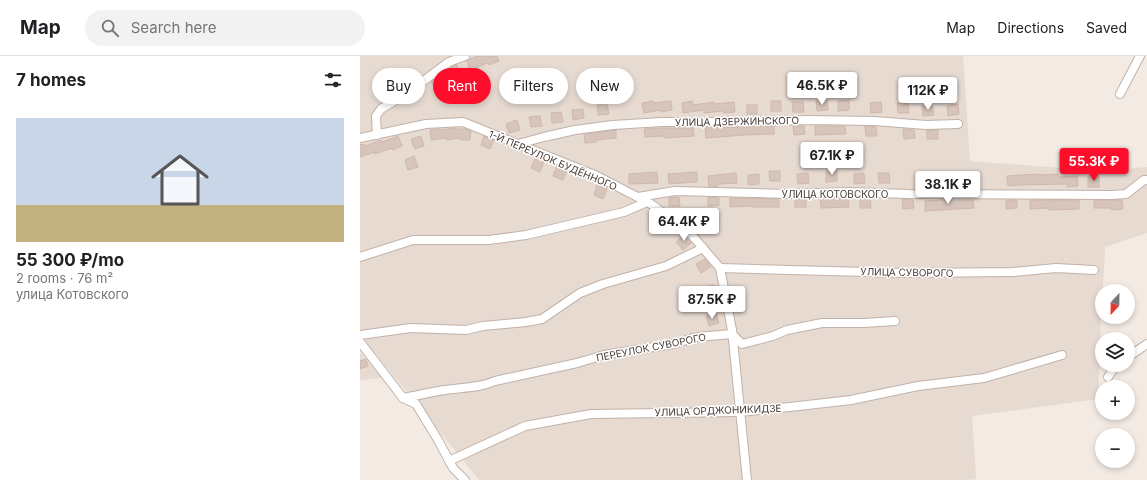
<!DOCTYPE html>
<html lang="en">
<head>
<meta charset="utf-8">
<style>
  body { margin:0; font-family:Inter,sans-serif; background:#f2f2f2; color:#202124; height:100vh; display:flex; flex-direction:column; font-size:15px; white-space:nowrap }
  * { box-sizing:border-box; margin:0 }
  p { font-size:13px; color:#757577 }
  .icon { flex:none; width:22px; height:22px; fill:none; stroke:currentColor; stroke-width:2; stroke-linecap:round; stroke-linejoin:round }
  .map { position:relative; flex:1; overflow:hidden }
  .side { display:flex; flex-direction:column; background:#fff; width:360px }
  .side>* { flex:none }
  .top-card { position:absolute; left:12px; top:12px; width:380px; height:36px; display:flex; gap:8px }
  .needle { width:26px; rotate:202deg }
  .buttons { position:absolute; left:735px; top:228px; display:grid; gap:8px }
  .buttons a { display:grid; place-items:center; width:40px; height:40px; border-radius:50%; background:#fff; box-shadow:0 2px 6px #0003; font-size:20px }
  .price { position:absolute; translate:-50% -34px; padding:0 9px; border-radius:4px; background:#fff; color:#222; font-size:13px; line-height:26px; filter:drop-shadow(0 1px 2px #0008) }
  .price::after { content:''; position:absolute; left:50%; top:24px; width:12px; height:9px; margin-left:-6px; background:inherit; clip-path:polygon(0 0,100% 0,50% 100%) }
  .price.active { background:#ff0e2c; color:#fff }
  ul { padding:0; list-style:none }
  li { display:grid; align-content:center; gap:8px; height:212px; padding:0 16px }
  li span { display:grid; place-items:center; height:124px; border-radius:0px; color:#555 }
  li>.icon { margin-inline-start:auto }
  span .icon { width:72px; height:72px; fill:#fffc; stroke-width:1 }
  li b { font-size:17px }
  h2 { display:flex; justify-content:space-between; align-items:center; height:48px; padding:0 16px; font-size:17px }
  .tag { padding:0 14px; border-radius:18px; background:#fff; box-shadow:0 2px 6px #0003; font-size:14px; line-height:36px }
  .tag.active { background:#ff0e2c; color:#fff }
  header { display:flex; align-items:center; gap:24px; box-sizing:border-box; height:56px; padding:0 20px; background:#fff; border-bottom:1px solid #e0e0e0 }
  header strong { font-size:19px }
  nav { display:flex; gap:22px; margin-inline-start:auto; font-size:14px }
  .search { width:280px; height:36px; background:#f2f2f2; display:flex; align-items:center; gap:10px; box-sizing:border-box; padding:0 14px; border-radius:22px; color:#757577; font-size:15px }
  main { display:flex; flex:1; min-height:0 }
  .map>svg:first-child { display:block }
</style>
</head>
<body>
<header>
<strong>Map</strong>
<div class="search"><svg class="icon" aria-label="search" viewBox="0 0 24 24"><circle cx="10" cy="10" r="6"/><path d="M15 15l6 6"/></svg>Search here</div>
<nav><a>Map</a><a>Directions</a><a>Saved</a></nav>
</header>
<main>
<section class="side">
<h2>7 homes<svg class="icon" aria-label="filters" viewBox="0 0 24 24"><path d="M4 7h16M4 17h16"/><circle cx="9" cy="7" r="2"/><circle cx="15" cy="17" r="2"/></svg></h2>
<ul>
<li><span style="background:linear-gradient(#c9d6e8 70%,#c2b280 0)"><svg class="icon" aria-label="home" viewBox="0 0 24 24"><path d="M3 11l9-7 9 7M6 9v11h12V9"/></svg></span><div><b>55 300 ₽/mo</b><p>2 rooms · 76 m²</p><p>улица Котовского</p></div></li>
</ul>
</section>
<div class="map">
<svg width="787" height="424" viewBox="0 0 787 424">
  <rect width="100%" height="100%" fill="#f3eae3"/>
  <g fill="#e7dad1">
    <polygon points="0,0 603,0 610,105 742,115 787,111 787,177 745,191 743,235 742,235 738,343 612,360 616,423 607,424 119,424 19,302 0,282"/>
    <polygon points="0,297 22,322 0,324"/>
  </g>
  <g fill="#d7c5bc" stroke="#cfb8ac">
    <polygon points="118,0 137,0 139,5 129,9 128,7 110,14 107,5 110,3"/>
    <polygon points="97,9 100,18 90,22 87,14"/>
    <polygon points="80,20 86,28 77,34 71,26"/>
    <polygon points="27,25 33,34 24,40 18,31"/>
    <polygon points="467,44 468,54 457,55 456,45"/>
    <polygon points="489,44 489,54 478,55 478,45"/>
    <polygon points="293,45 294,47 311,45 312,54 301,56 301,54 284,57 282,47"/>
    <polygon points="332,45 333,49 354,46 354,48 374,46 375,56 364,57 364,55 344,57 344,54 323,57 322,47"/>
    <rect x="411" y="45" width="10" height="10"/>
    <polygon points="432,46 443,46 444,56 433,56"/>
    <polygon points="521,46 522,56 511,57 510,47"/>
    <polygon points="537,47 548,47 549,57 538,57"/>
    <polygon points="247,48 249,58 238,59 237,49"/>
    <polygon points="598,48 599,58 588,60 587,50"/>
    <rect x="387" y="49" width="10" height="9"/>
    <polygon points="572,49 574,59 563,60 562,50"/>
    <polygon points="223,53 224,62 213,64 212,54"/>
    <polygon points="201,56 203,66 192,67 191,57"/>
    <polygon points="180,60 182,70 171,71 169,61"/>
    <polygon points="157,64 160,74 149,77 146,68"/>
    <polygon points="414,70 414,78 384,79 346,82 345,72"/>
    <polygon points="433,70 444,70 445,78 434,79"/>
    <polygon points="455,70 485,70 486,78 455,79"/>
    <polygon points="505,70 516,71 517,80 506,80"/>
    <polygon points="96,72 96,73 107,73 111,75 110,84 100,84 100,82 87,84 87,82 71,84 70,74 80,73 80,74"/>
    <polygon points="295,72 333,72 334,80 304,82 304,80 285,81 284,73"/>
    <polygon points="543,73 554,74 555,82 544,83"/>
    <polygon points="256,74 256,82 236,84 236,86 225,87 224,78"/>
    <rect x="567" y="74" width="11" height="9"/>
    <polygon points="38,80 42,90 32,94 32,92 15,98 15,96 0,101 0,89 4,88 5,90 21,84 22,86"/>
    <polygon points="61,80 64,90 55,93 51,83"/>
    <polygon points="124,80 134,84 130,93 121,89"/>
    <polygon points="54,100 58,111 48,114 45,104"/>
    <polygon points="175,102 184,105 180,116 171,112"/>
    <polygon points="197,110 207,114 203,124 193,120"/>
    <polygon points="409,115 420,115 420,125 410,125"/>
    <polygon points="477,115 477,125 466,126 466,116"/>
    <polygon points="297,116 298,127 269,128 269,118"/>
    <polygon points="337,116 337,126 309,128 308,118"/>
    <polygon points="376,117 377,127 360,128 358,129 358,131 349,130 348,120"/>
    <polygon points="448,117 449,127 438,128 437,118"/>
    <polygon points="504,117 505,127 494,128 494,118"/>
    <polygon points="518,117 529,117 530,127 519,127"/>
    <polygon points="399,118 399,128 388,129 388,119"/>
    <polygon points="678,118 679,119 698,118 698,121 717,120 718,130 707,131 707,128 659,129 648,130 647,120"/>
    <polygon points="616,119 617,130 606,130 605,120"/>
    <polygon points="587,120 588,130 577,131 576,121"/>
    <rect x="728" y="121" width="11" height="10"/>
    <polygon points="237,129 247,133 243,143 234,139"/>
    <polygon points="315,141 319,141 320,150 309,150 309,142"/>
    <polygon points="348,141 359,142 359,149 348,150"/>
    <polygon points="370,142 419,143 419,151 391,151 391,150 370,151"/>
    <polygon points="460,142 488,142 489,151 461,152"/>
    <polygon points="500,142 510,142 511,152 500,152"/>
    <rect x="435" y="143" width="11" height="8"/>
    <polygon points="542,143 553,144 554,152 543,153"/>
    <polygon points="581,144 613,144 614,152 565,155 565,145"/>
    <polygon points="646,144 657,144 657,152 646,153"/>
    <polygon points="670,144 719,144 719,153 689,154 689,152 670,153"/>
    <polygon points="734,144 762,144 763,153 752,154 751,152 734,152"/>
    <polygon points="324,179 331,187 323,194 316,186"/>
    <polygon points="345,203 351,211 341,217 336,208"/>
    <polygon points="354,229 357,239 346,242 343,232"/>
    <polygon points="356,257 359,267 349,270 346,260"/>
    <polygon points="6,303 8,310 0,313 0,305"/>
  </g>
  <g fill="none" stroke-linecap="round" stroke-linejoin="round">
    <g stroke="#c1b2a9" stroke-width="10">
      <g id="minor">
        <polyline points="760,38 780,0"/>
        <polyline points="17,79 16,60 21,53 46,38 89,6 105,0"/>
        <polyline points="0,82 66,68 103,66 237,120 291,148 330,177 360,212 372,274 387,424"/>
        <polyline points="158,88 184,81 215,74 253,69 302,66 350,66 448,64 514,65 566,69 598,68"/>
        <polyline points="278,141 315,135 428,138 488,136 549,138 752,139 766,138 784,124 787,124"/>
        <polyline points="0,201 53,184 129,184 166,179 264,156 287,146"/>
        <polyline points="360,212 544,217 654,216 696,212 734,214"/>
        <polyline points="0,279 51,272 106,274 123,270 166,266 182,263 220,237 243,228 306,210 343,192"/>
        <polyline points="0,286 43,342 56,348 78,384 93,412 105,424"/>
        <polyline points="768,301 787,288"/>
        <polyline points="748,321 755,311 758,309"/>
        <path d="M43 342C55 340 67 337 79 335 98 331 118 333 135 325L217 307 244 299 313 288 337 281 372 278 382 288 413 280 427 274 462 267H504L535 265"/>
        <polyline points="89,405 165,370 231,358 380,356 430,351 491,344 558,330 624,322 702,299"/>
      </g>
    </g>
    <use href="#minor" stroke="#fff" stroke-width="8"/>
  </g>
  <g text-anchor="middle" stroke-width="3" stroke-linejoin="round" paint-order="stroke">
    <g font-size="10" fill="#453933" stroke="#fff">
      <text transform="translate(377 65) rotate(-1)" y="4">УЛИЦА ДЗЕРЖИНСКОГО</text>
      <text transform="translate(193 104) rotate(23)" y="4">1-Й ПЕРЕУЛОК БУДЁННОГО</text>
      <text x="475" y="142">УЛИЦА КОТОВСКОГО</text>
      <text transform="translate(547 216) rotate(1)" y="4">УЛИЦА СУВОРОГО</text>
      <text transform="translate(291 291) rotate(-11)" y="4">ПЕРЕУЛОК СУВОРОГО</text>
      <text transform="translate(358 354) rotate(-2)" y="4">УЛИЦА ОРДЖОНИКИДЗЕ</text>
    </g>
  </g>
</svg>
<div class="buttons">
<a><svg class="needle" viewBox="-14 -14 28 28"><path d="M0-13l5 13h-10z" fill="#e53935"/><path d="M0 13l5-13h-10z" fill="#757577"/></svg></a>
<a><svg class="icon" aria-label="layers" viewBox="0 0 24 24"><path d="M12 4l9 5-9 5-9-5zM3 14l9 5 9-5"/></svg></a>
<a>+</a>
<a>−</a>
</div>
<b class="price" style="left:462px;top:50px">46.5K ₽</b>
<b class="price" style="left:568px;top:55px">112K ₽</b>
<b class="price" style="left:472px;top:120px">67.1K ₽</b>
<b class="price active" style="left:734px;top:126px">55.3K ₽</b>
<b class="price" style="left:588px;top:149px">38.1K ₽</b>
<b class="price" style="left:324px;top:186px">64.4K ₽</b>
<b class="price" style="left:352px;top:264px">87.5K ₽</b>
<div class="top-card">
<a class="tag">Buy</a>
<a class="tag active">Rent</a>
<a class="tag">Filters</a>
<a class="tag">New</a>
</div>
</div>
</main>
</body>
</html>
